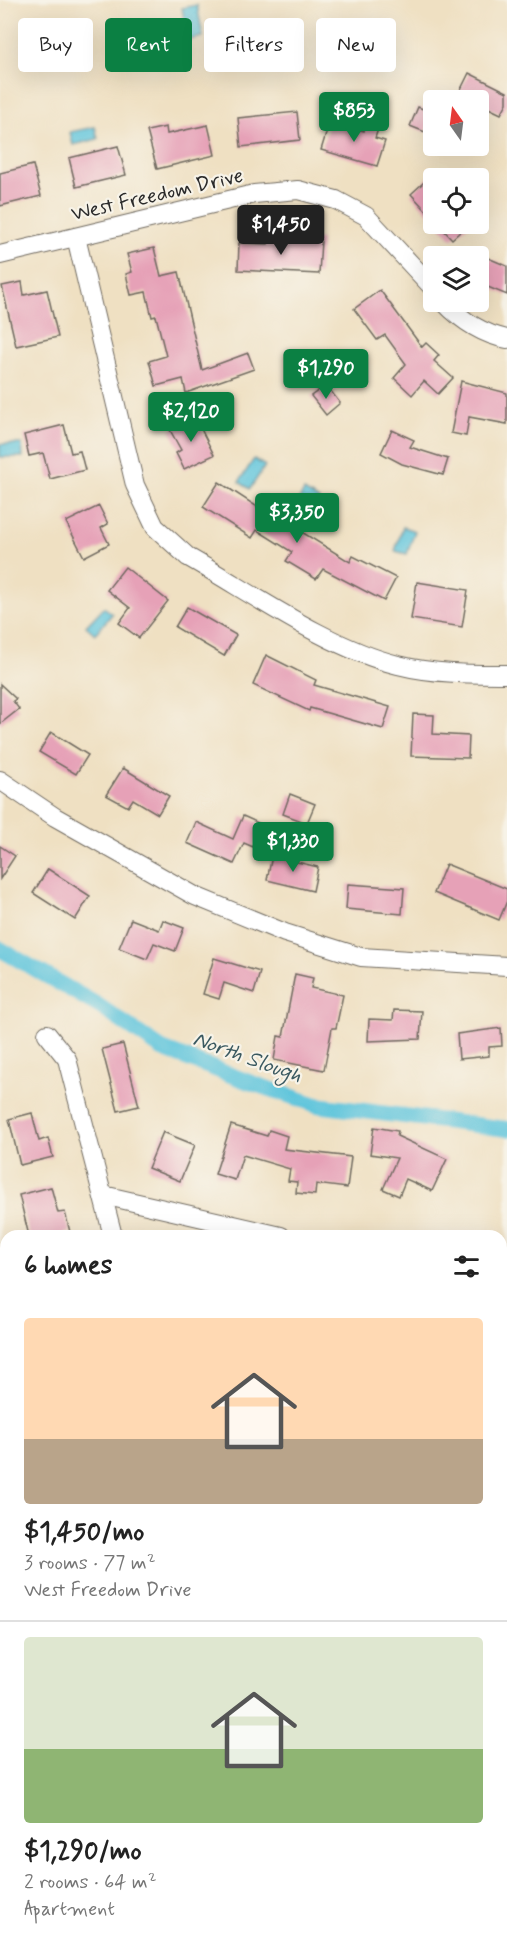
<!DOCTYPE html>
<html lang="en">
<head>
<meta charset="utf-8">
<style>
  body { margin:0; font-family:Mynerve,sans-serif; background:#f2f2f2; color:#222; height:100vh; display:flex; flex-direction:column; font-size:22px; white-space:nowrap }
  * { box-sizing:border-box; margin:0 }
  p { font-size:20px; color:#767676 }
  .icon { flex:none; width:33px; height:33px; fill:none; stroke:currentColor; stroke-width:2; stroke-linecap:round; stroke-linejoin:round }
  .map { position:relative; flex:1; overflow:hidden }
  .details { position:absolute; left:0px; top:1230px; width:507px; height:722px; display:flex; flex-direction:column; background:#fff; border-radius:18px 18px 0 0; box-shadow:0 6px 24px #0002 }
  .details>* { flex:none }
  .banner { position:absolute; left:18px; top:18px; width:471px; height:54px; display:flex; gap:12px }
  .needle { width:39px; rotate:346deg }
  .fabs { position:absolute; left:423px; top:90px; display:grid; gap:12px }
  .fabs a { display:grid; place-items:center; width:66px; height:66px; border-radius:6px; background:#fff; box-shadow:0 6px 24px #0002; font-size:30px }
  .price { position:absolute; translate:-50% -51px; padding:0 14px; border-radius:6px; background:#0b8043; color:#fff; font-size:20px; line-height:39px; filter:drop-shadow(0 2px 3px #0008) }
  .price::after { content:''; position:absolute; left:50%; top:36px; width:18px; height:14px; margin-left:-9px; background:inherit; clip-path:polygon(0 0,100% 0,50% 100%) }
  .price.selected { background:#222; color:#fff }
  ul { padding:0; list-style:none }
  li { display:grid; align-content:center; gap:12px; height:318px; padding:0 24px }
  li+li { border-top:2px solid #e0e0e0 }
  li span { display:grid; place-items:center; height:186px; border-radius:6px; color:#555 }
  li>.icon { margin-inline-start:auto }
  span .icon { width:108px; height:108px; fill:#fffc; stroke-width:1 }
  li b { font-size:26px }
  h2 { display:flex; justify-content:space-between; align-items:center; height:72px; padding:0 24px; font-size:26px }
  .chip { padding:0 21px; border-radius:6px; background:#fff; box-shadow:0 6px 24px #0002; font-size:21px; line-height:54px }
  .chip.selected { background:#0b8043; color:#fff }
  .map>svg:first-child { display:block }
</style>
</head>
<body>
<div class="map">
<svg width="507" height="1951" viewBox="0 0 507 1951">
  <rect width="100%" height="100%" fill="#f7f3e8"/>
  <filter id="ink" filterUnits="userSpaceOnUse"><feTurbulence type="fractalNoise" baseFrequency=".0167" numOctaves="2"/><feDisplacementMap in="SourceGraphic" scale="12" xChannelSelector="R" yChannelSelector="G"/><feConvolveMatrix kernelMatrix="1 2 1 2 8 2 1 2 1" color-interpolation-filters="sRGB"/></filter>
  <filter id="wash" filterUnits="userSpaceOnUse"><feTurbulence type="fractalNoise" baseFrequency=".008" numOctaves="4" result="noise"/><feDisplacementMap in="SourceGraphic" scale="24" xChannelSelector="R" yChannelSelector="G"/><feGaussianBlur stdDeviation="1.35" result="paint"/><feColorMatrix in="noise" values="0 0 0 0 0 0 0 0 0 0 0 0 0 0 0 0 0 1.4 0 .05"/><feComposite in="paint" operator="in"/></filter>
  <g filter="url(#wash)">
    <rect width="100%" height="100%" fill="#efe0c2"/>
    <g fill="#5ec5dc" stroke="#447884" stroke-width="1.5">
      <polygon points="197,5 203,37 188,40 182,8"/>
      <polygon points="95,127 98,139 73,145 70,132"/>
      <polygon points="0,444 22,444 23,457 0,457"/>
      <polygon points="254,459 265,466 250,489 239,482"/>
      <polygon points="304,491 319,500 306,524 290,516"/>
      <polygon points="403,527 415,531 407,554 395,551"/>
      <polygon points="104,607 112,614 95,634 86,626"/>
    </g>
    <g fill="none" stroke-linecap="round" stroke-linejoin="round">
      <polyline stroke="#5ec5dc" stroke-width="16" points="0,949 99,1006 162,1049 249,1082 317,1105 507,1129"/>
    </g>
    <g id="blocks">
      <g fill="#e6a1b7">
        <polygon points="469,73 507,92 507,103 501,114 478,103 478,100 459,93"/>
        <polygon points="418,107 433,113 425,132 410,126"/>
        <polygon points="297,112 300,140 241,147 238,118"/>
        <polygon points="330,121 364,131 365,125 378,129 375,138 385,141 377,166 321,150"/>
        <polygon points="208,125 215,155 157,169 147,131 166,127 167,134"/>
        <polygon points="118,146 126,175 76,187 69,158"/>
        <polygon points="33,165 41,196 0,206 0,173"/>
        <polygon points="434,173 434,219 411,194"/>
        <polygon points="438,224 469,224 452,239"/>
        <polygon points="269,236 321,240 319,274 238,270 239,243 268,244"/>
        <polygon points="154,248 161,276 179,272 202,370 248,353 254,369 186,393 183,379 156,386 149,361 166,356 156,316 152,317 146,292 131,295 126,274 132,272 127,254"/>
        <polygon points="481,255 507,266 507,295 478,283 478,262"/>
        <polygon points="22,282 24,295 47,290 58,337 16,346 2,286"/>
        <polygon points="380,290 422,347 426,343 439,355 434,361 453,378 438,394 424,381 412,395 394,378 406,364 385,335 377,340 354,309"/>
        <polygon points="461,381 507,393 507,424 469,417 466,436 451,433"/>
        <polygon points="326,385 340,403 326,415 311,396"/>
        <polygon points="195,417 214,455 184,469 176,453 181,450 170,430"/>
        <polygon points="64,425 71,453 80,451 85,470 50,479 43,453 29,456 24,435"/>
        <polygon points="392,430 414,440 410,447 448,459 443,475 402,464 381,453"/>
        <polygon points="219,482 282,523 284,521 350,562 353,556 396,578 384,601 323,569 316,579 286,561 292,552 257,530 252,538 203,507"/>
        <polygon points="99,506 108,524 101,528 109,544 84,557 66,522"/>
        <polygon points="125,567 168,601 139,638 119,623 130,608 107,590"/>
        <polygon points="417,582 468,590 462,627 411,619"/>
        <polygon points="187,607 236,635 224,656 175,627"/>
        <polygon points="266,655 316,680 314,685 390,707 383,729 310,708 309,711 253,685"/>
        <polygon points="0,684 16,699 13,701 19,709 0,724"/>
        <polygon points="413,714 434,715 433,734 469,736 468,758 411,756"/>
        <polygon points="51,732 88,755 76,774 39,752"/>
        <polygon points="123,768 169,796 158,814 133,799 128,807 106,795"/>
        <polygon points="290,794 315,804 307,823 283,814"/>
        <polygon points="243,816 263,825 253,847 244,843 234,864 187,843 196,822 233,839"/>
        <polygon points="0,846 15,856 0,879"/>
        <polygon points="272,856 318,867 313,891 267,880"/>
        <polygon points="446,864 507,889 507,901 499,920 434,893"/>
        <polygon points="48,869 90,896 75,920 33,893"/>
        <polygon points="348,884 404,888 402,914 346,909"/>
        <polygon points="131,919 159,930 163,920 184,928 175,951 154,943 147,959 119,948"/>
        <polygon points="214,958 260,972 254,993 224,983 219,999 203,994"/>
        <polygon points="295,974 313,978 311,988 343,995 336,1028 332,1028 324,1070 274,1060 278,1036 283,1037"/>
        <polygon points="394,1010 422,1011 420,1039 368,1041 369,1019 393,1020"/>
        <polygon points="501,1028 502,1046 489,1047 489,1056 459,1059 457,1034"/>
        <polygon points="123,1044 139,1106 118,1111 102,1049"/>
        <polygon points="32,1113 39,1141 48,1138 53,1157 20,1165 9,1119"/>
        <polygon points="231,1125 267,1136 269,1130 287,1136 284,1149 351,1157 347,1188 316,1184 315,1195 296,1193 297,1182 288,1181 290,1169 243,1155 235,1180 215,1174"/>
        <polygon points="374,1127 398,1131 397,1136 447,1159 432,1191 406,1179 399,1196 383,1189 397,1158 370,1154"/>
        <polygon points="163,1132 195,1145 180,1181 148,1168"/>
        <polygon points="51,1187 58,1213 65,1212 70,1232 55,1236 29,1236 19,1195"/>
      </g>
    </g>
  </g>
  <g filter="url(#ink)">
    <use href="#blocks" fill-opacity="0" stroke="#706a60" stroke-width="1.5"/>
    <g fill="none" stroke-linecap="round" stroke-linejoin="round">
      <g stroke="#706a60" stroke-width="20">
        <g id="street">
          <path d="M76 237 135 485 155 527 188 557C250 592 330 649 398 665 433 674 471 674 507 674"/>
          <polyline points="0,255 254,194 298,190 336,200 366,216 434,289"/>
          <path d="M444 302C462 321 482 334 507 339"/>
          <polyline points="0,780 55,817 195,896 285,933 361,957 507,966"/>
          <polyline points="47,1034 67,1059 113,1236"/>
          <polyline points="103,1195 281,1236"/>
          <polyline points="0,1791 6,1816"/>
          <polyline points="0,1862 6,1827"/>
          <polyline points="38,1946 39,1951"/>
        </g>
      </g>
      <g stroke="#706a60" stroke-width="29">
        <g id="secondary">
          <polyline points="501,1346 507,1344"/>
          <polyline points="0,1471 6,1470"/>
        </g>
      </g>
      <use href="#street" stroke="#fff" stroke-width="18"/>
      <use href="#secondary" stroke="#f9e7c3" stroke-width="27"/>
    </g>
  </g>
  <g text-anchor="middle" stroke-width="4.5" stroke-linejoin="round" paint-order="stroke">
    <g font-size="21" fill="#2b2b2b" stroke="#f7f3e8">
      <text transform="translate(157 194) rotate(-13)" y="7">West Freedom Drive</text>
    </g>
    <g font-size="22" font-style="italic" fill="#3a5960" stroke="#f7f3e8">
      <text transform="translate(248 1056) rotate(20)" y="8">North Slough</text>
    </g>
  </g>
</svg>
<div class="fabs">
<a><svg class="needle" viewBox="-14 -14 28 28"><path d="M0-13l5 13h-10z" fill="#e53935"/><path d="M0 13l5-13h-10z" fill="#767676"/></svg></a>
<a><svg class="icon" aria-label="locate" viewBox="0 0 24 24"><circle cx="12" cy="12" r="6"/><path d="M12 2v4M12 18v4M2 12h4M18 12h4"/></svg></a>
<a><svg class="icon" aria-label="layers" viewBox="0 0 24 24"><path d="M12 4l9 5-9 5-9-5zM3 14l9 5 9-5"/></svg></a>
</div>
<b class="price" style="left:354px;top:143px">$853</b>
<b class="price selected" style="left:281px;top:256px">$1,450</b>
<b class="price" style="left:326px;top:400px">$1,290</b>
<b class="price" style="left:191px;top:443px">$2,120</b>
<b class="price" style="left:297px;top:544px">$3,350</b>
<b class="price" style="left:293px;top:873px">$1,330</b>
<div class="banner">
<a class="chip">Buy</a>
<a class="chip selected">Rent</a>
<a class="chip">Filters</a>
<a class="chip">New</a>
</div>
<section class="details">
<h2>6 homes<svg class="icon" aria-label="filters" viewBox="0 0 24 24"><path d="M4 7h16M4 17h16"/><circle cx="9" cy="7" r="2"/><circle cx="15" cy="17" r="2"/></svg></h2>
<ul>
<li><span style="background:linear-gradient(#ffd9b3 65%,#b9a48a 0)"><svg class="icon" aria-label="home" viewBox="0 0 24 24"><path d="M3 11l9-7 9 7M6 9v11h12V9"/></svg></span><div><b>$1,450/mo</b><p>3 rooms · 77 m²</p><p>West Freedom Drive</p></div></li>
<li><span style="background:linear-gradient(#dfe7d0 60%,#8fb573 0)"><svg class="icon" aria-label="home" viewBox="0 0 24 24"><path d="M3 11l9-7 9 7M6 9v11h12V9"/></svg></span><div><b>$1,290/mo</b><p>2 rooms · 64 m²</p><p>Apartment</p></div></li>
</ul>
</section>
</div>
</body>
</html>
